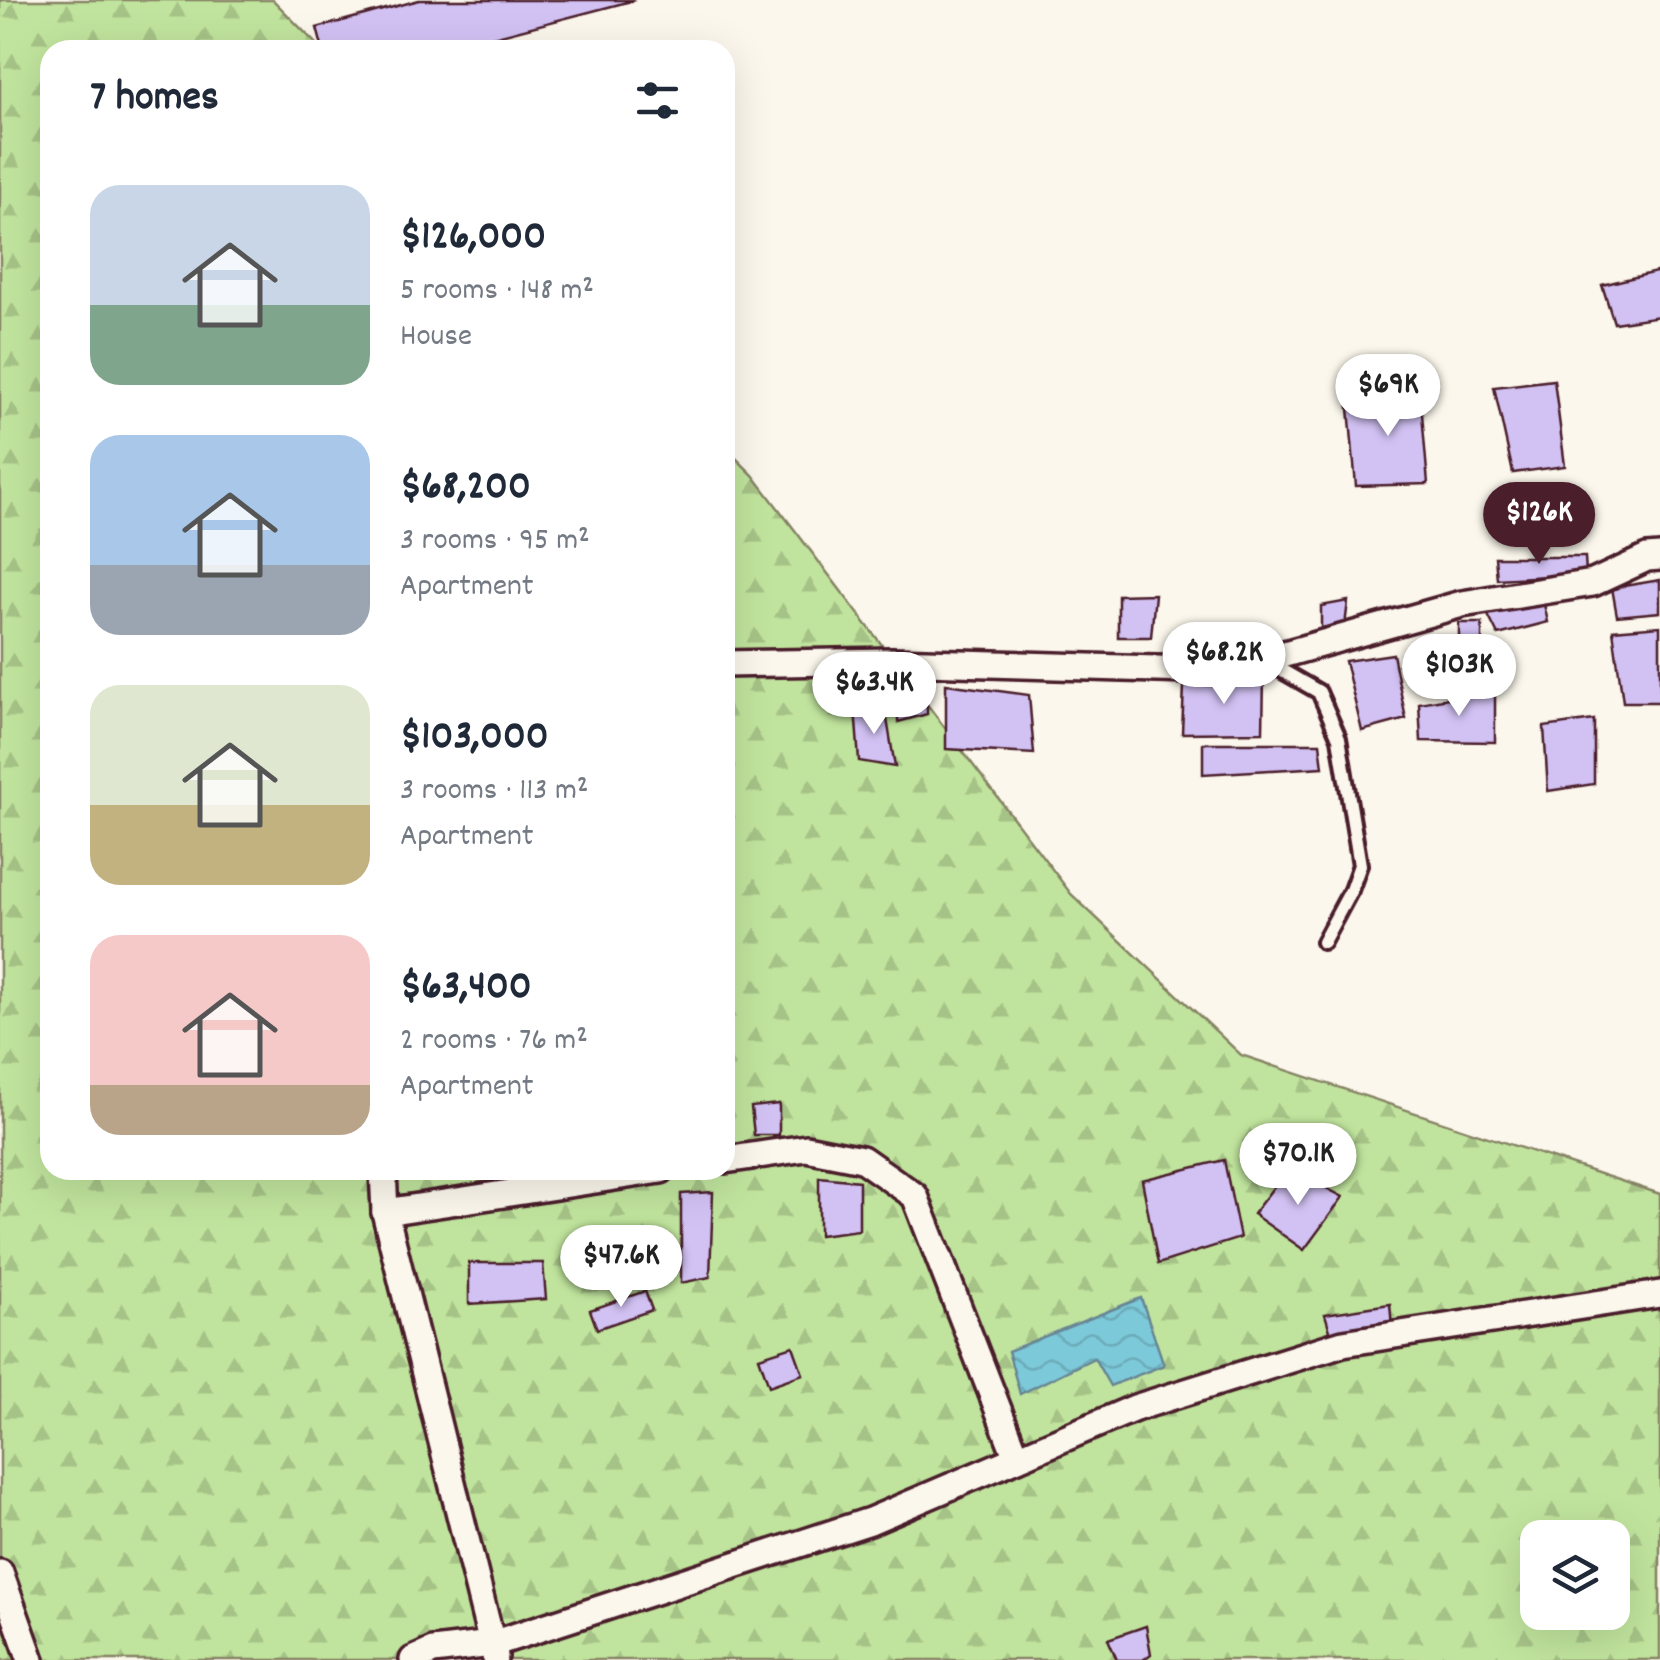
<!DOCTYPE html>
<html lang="en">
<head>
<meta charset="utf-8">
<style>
  body { margin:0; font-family:Dekko,sans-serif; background:#f2f2f3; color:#1f2937; height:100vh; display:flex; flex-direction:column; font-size:38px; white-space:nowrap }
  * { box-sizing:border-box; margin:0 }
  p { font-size:32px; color:#747a83 }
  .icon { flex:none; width:55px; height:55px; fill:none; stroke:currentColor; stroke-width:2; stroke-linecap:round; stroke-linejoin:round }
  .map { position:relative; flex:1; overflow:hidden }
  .sheet { position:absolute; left:40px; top:40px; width:695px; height:1140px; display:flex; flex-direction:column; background:#fff; border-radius:30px; box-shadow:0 10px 40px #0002 }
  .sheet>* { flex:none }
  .fabs { position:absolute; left:1520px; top:1520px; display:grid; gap:20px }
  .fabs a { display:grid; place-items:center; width:110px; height:110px; border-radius:20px; background:#fff; box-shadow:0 10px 40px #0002; font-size:50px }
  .price { position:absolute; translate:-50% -85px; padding:0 22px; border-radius:35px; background:#fff; color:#222; font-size:32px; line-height:65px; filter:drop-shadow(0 2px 5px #0008) }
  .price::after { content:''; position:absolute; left:50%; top:60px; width:30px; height:22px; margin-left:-15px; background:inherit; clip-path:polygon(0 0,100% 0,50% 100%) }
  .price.active { background:#4a1f2b; color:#fff }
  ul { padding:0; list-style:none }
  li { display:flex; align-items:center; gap:30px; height:250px; padding:0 50px }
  li span { display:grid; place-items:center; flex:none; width:280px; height:200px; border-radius:30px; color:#555 }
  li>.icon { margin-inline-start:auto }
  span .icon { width:120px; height:120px; fill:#fffc; stroke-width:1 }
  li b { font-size:42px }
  h2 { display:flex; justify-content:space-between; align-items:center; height:120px; padding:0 50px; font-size:42px }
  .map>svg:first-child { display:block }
</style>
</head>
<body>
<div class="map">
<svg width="1660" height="1660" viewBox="0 0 1660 1660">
  <defs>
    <pattern id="forest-firs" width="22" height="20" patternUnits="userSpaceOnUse" patternTransform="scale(2.5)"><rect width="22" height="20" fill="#c0e49d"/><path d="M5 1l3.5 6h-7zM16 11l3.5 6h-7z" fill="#a6c387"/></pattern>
    <pattern id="water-waves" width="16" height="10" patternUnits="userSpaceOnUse" patternTransform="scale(2.5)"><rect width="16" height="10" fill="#7bc9d9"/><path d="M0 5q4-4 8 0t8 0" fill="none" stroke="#6cacba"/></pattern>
  </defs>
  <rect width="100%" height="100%" fill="#fbf7ec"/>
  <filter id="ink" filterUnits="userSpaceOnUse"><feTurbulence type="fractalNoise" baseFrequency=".01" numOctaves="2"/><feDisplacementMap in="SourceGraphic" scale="20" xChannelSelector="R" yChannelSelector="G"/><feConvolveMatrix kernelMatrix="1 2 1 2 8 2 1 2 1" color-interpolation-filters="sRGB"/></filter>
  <g filter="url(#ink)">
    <path fill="url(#forest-firs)" stroke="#858264" stroke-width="2.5" fill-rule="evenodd" d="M0 0H273L322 50H50V1170H725V447L753 475 1071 894 1241 1055 1660 1194V1660H0ZM1538 1538H1612V1612H1538Z"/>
    <polygon fill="url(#water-waves)" stroke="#678593" stroke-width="2.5" points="1141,1298 1164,1365 1110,1386 1094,1358 1020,1394 1008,1351"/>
    <g fill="#d2c2f4" stroke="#4a1f2b" stroke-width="2.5">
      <polygon points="419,0 635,0 443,50 323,50 317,28"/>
      <polygon points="1660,271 1660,316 1614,323 1602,285"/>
      <polygon points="1554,380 1565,466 1513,473 1494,387"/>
      <polygon points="1420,390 1428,484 1356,486 1348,397"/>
      <polygon points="1495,557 1585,557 1586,574 1497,579"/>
      <polygon points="1660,580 1660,612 1617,616 1612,588"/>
      <polygon points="1155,594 1151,637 1118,637 1118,595"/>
      <polygon points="1543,600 1548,622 1498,635 1486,611"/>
      <polygon points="1348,601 1345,626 1321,628 1321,606"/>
      <polygon points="1459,623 1482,623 1482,646 1459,649"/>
      <polygon points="1660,626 1660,702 1623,702 1613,630"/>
      <polygon points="1393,654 1406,719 1362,731 1345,661"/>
      <polygon points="926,672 927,714 898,722 898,677"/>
      <polygon points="1264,676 1263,732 1182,733 1184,686"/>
      <polygon points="946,684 1029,695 1034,754 946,749"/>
      <polygon points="1495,690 1495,742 1421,741 1419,703"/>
      <polygon points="885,707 895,767 859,761 855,708"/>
      <polygon points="1594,720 1594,784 1548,791 1544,727"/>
      <polygon points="1203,743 1320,743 1323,767 1203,774"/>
      <polygon points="779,1104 779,1135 754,1135 751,1107"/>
      <polygon points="1224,1160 1240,1238 1158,1264 1142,1180"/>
      <polygon points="1288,1168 1343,1197 1304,1250 1253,1214"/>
      <polygon points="819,1177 859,1181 859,1230 819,1235"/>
      <polygon points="713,1192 710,1277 681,1283 681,1194"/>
      <polygon points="469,1263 543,1263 546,1299 469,1304"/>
      <polygon points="645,1291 652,1310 597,1329 590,1310"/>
      <polygon points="1390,1304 1392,1327 1333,1341 1325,1314"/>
      <polygon points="793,1346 803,1374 769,1386 759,1357"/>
      <polygon points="1146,1626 1151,1654 1143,1660 1117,1660 1108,1639"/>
    </g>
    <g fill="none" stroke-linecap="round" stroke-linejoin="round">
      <g stroke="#4a1f2b" stroke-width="20">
        <polyline id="lane" points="1265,661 1319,692 1339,738 1360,865 1351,890 1323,942"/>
      </g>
      <g stroke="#4a1f2b" stroke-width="32">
        <g id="street">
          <polyline points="725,664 892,661 1224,671 1462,604 1593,583 1647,558 1660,557"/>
          <polyline points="725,1160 806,1148 862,1159 915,1196 1017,1458"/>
          <polyline points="383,1170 385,1212 495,1656"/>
          <polyline points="385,1212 661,1170"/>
          <polyline points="0,1573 31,1660"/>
          <polyline points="413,1660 433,1651 492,1644 870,1521 1135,1408 1343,1343 1660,1294"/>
        </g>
      </g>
      <use href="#lane" stroke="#fbf7ec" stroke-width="12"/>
      <use href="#street" stroke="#fbf7ec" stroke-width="25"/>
    </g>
  </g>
</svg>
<div class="fabs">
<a><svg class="icon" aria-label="layers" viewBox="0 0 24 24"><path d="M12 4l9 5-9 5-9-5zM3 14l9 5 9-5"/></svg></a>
</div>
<b class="price" style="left:1388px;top:439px">$69K</b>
<b class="price active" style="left:1539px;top:567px">$126K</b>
<b class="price" style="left:1224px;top:707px">$68.2K</b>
<b class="price" style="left:1459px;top:719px">$103K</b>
<b class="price" style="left:874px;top:737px">$63.4K</b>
<b class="price" style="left:1298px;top:1208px">$70.1K</b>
<b class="price" style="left:621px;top:1310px">$47.6K</b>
<section class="sheet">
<h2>7 homes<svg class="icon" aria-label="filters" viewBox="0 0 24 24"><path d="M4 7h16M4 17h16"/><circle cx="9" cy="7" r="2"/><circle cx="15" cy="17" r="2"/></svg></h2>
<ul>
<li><span style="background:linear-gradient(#c9d6e8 60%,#7fa58c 0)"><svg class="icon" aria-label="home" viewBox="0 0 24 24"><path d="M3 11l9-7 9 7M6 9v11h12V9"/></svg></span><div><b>$126,000</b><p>5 rooms · 148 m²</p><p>House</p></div></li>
<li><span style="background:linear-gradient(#a9c7e8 65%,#9aa5b1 0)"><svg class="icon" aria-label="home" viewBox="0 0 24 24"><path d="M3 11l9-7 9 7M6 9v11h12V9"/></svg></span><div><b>$68,200</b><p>3 rooms · 95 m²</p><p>Apartment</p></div></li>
<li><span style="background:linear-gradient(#dfe7d0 60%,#c2b280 0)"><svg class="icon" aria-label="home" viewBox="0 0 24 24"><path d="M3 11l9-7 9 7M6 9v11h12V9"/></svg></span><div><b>$103,000</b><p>3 rooms · 113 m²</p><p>Apartment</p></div></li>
<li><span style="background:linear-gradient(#f6c9c9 75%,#b9a48a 0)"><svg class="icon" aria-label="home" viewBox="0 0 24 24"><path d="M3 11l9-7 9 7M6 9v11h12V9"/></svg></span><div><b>$63,400</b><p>2 rooms · 76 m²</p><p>Apartment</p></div></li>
</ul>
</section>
</div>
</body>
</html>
